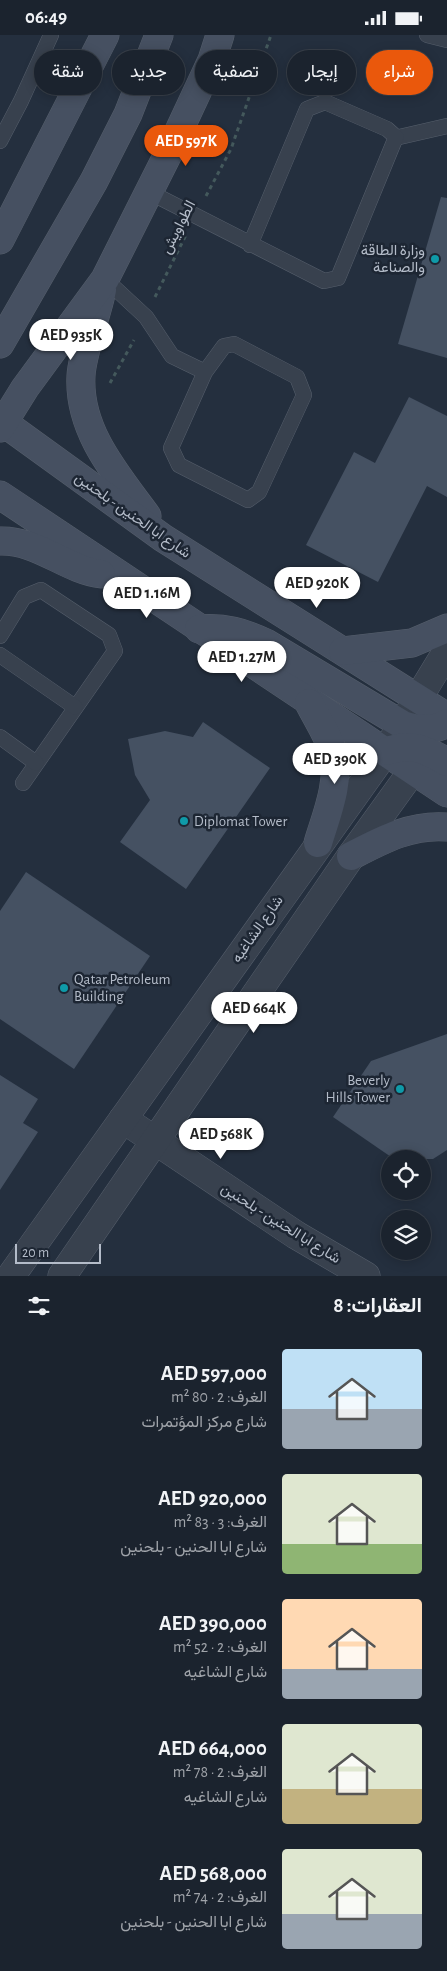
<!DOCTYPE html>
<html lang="ar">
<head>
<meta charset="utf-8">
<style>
  body { margin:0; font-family:"Alegreya Sans",Vazirmatn,sans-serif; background:#242b36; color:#f1f3f6; direction:rtl; height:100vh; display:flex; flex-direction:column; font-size:19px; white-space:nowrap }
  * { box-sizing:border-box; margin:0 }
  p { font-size:16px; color:#a0a4aa }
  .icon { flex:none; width:28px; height:28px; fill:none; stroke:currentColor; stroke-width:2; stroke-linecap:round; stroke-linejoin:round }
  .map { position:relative; height:1241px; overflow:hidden; direction:ltr }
  .side { display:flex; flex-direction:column; background:#1b232e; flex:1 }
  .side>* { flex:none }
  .hud { position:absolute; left:15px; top:15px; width:418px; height:45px; direction:rtl; display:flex; gap:10px }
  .controls { position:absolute; left:381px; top:1115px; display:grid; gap:10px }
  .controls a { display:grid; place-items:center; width:50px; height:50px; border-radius:50%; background:#1b232e; box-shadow:0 2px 12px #0003,0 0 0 1px #39404a; font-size:25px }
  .scale { position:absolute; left:15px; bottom:12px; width:86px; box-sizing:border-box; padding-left:5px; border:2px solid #b4bcc9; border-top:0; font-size:14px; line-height:18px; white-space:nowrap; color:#b4bcc9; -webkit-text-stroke:4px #1d2633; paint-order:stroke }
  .price { position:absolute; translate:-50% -42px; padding:0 11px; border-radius:18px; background:#fff; color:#222; font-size:16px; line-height:32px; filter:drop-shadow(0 1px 2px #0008) }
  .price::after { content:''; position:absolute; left:50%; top:30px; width:15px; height:11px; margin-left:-8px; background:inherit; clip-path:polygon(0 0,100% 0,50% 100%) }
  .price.on { background:#ea580c; color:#fff }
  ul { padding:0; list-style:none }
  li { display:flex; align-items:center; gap:15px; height:125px; padding:0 25px }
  li span { display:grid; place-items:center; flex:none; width:140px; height:100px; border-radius:5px; color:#555 }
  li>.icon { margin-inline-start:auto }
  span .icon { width:60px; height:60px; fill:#fffc; stroke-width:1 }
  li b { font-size:21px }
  h2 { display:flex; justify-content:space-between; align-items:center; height:60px; padding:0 25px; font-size:21px }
  .pill { padding:0 18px; border-radius:22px; background:#1b232e; box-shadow:0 2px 12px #0003,0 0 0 1px #39404a; font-size:18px; line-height:45px }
  .pill.on { background:#ea580c; color:#fff }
  .status { display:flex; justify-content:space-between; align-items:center; height:35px; padding:0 25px; background:#1b232e; direction:ltr }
  .status svg { height:14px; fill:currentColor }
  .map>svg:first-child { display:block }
</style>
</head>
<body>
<div class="status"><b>06:49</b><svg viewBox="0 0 49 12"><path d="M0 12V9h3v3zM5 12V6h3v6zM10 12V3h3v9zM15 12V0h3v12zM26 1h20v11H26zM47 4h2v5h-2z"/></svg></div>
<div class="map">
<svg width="447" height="1241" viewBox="0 0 447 1241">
  <rect width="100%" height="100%" fill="#242f3e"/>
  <g fill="#455162">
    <polygon points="441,162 447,163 447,323 398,309"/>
    <polygon points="409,362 447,381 447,462 427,451 378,547 306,510 354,417 375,428"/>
    <polygon points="203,687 270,733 186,854 120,807 150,765 135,740 128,704 165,696 193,702"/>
    <polygon points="26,837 150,921 74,1034 0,984 0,876"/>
    <polygon points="447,999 447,1115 433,1124 394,1124 333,1082 371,1026"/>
    <polygon points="0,1040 38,1064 23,1088 38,1097 0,1155"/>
  </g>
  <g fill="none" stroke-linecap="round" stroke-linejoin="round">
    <g stroke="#565f6c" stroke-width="16">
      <g id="lane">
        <polyline points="427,0 447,5"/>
        <polyline points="395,103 447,91"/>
        <polyline points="0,106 21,66 51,0"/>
        <polyline points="149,157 324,246 338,243 396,102 387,94 325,67 307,74 250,210"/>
        <polyline points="105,244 146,282 172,321 205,337 224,311 234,309 297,342 304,360 259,457 248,465 179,430 171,413 205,337"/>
        <polyline points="0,601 24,562 41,555 109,600 115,616 23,748"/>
        <polyline points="0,620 75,672"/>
        <polyline points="0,702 36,728"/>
      </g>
    </g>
    <g stroke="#565f6c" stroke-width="29">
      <g id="street">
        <polyline points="123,1084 296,1200 366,1241"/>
        <polyline points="11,1241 386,716 447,616"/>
        <polyline points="62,1241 351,821 426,717"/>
      </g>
    </g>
    <g stroke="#565f6c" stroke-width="29">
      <g id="secondary">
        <polyline points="0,205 105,0"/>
        <path d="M102 255C97 280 82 318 81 341 78 396 117 440 147 481"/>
        <polyline points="0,309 94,146 128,79 159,0"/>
        <polyline points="0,385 163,503 447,682"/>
        <polyline points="0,393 25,353 105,244 170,115 212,25 220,0"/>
        <polyline points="0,460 447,758"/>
        <path d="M0 506C38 505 65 534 101 539"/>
        <path d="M199 594C225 592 243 597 266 608L403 690C418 695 433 697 447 688"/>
        <polyline points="343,616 412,608 447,593"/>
        <path d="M309 668C317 684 328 700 333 717 341 746 326 781 318 808"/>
        <path d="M387 716C411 707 427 715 447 727"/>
        <path d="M351 821C382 805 411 789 447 792"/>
      </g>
    </g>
    <g stroke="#44595c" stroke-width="3" stroke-dasharray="4 4" stroke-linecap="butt">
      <polyline points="206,161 231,114 271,0"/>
      <polyline points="155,262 186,200"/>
      <polyline points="110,348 134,305"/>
    </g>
    <use href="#lane" stroke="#38414e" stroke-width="15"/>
    <use href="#street" stroke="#38414e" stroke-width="28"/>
    <use href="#secondary" stroke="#465061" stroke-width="28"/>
  </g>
  <g fill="#0f9aa8" stroke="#1d2633" stroke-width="2">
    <circle cx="435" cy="224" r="5"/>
    <circle cx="184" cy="786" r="5"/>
    <circle cx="64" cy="953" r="5"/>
    <circle cx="400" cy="1054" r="5"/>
  </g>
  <g text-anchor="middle" stroke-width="5" stroke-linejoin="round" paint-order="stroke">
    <g font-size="15" fill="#b4bcc9" stroke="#1d2633">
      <text transform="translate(178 192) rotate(-63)" y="5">الطواويش</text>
      <text transform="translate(133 480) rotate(35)" y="5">شارع ابا الحنين - بلحنين</text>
      <text transform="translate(257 894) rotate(-55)" y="5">شارع الشاغيه</text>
      <text transform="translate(281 1188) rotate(32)" y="5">شارع ابا الحنين - بلحنين</text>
    </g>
    <g font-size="15" fill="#b4bcc9" stroke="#1d2633" text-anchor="end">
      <text x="425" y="220">وزارة الطاقة<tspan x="425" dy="17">والصناعة</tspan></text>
      <text x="194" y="791" text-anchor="start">Diplomat Tower</text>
      <text x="74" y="949" text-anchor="start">Qatar Petroleum<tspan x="74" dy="17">Building</tspan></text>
      <text x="390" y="1050">Beverly<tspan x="390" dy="17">Hills Tower</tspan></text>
    </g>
  </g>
</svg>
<div class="controls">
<a><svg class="icon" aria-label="locate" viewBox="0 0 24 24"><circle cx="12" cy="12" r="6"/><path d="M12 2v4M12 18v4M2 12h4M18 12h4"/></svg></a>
<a><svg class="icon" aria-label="layers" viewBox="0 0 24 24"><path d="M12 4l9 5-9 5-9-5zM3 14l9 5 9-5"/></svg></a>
</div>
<div class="scale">20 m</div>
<b class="price on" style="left:186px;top:132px">AED 597K</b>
<b class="price" style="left:71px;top:326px">AED 935K</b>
<b class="price" style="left:317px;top:574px">AED 920K</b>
<b class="price" style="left:147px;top:584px">AED 1.16M</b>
<b class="price" style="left:242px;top:648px">AED 1.27M</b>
<b class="price" style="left:335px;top:750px">AED 390K</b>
<b class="price" style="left:254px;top:999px">AED 664K</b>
<b class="price" style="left:221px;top:1125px">AED 568K</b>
<div class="hud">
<a class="pill on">شراء</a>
<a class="pill">إيجار</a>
<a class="pill">تصفية</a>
<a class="pill">جديد</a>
<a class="pill">شقة</a>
</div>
</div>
<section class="side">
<h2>العقارات: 8<svg class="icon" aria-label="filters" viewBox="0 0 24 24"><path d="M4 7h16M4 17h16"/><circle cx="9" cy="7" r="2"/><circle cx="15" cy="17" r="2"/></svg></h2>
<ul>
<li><span style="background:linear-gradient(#bfe0f5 60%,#9aa5b1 0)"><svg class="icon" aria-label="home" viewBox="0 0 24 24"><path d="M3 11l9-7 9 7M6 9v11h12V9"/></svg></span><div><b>AED 597,000</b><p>الغرف: 2 · 80 m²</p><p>شارع مركز المؤتمرات</p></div></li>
<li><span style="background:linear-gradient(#dfe7d0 70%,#8fb573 0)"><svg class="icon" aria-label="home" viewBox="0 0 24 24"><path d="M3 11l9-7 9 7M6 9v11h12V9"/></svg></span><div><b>AED 920,000</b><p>الغرف: 3 · 83 m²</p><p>شارع ابا الحنين - بلحنين</p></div></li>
<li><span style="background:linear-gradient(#ffd9b3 70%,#9aa5b1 0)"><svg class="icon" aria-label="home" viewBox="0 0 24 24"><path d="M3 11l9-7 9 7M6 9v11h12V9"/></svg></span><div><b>AED 390,000</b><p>الغرف: 2 · 52 m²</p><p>شارع الشاغيه</p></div></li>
<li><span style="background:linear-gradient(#dfe7d0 65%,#c2b280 0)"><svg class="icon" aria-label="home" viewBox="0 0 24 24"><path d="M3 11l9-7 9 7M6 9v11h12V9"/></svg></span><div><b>AED 664,000</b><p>الغرف: 2 · 78 m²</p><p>شارع الشاغيه</p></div></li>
<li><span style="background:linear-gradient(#dfe7d0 65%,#9aa5b1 0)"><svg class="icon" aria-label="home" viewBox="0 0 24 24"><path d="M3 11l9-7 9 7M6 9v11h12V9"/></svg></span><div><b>AED 568,000</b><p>الغرف: 2 · 74 m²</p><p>شارع ابا الحنين - بلحنين</p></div></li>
</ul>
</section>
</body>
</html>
